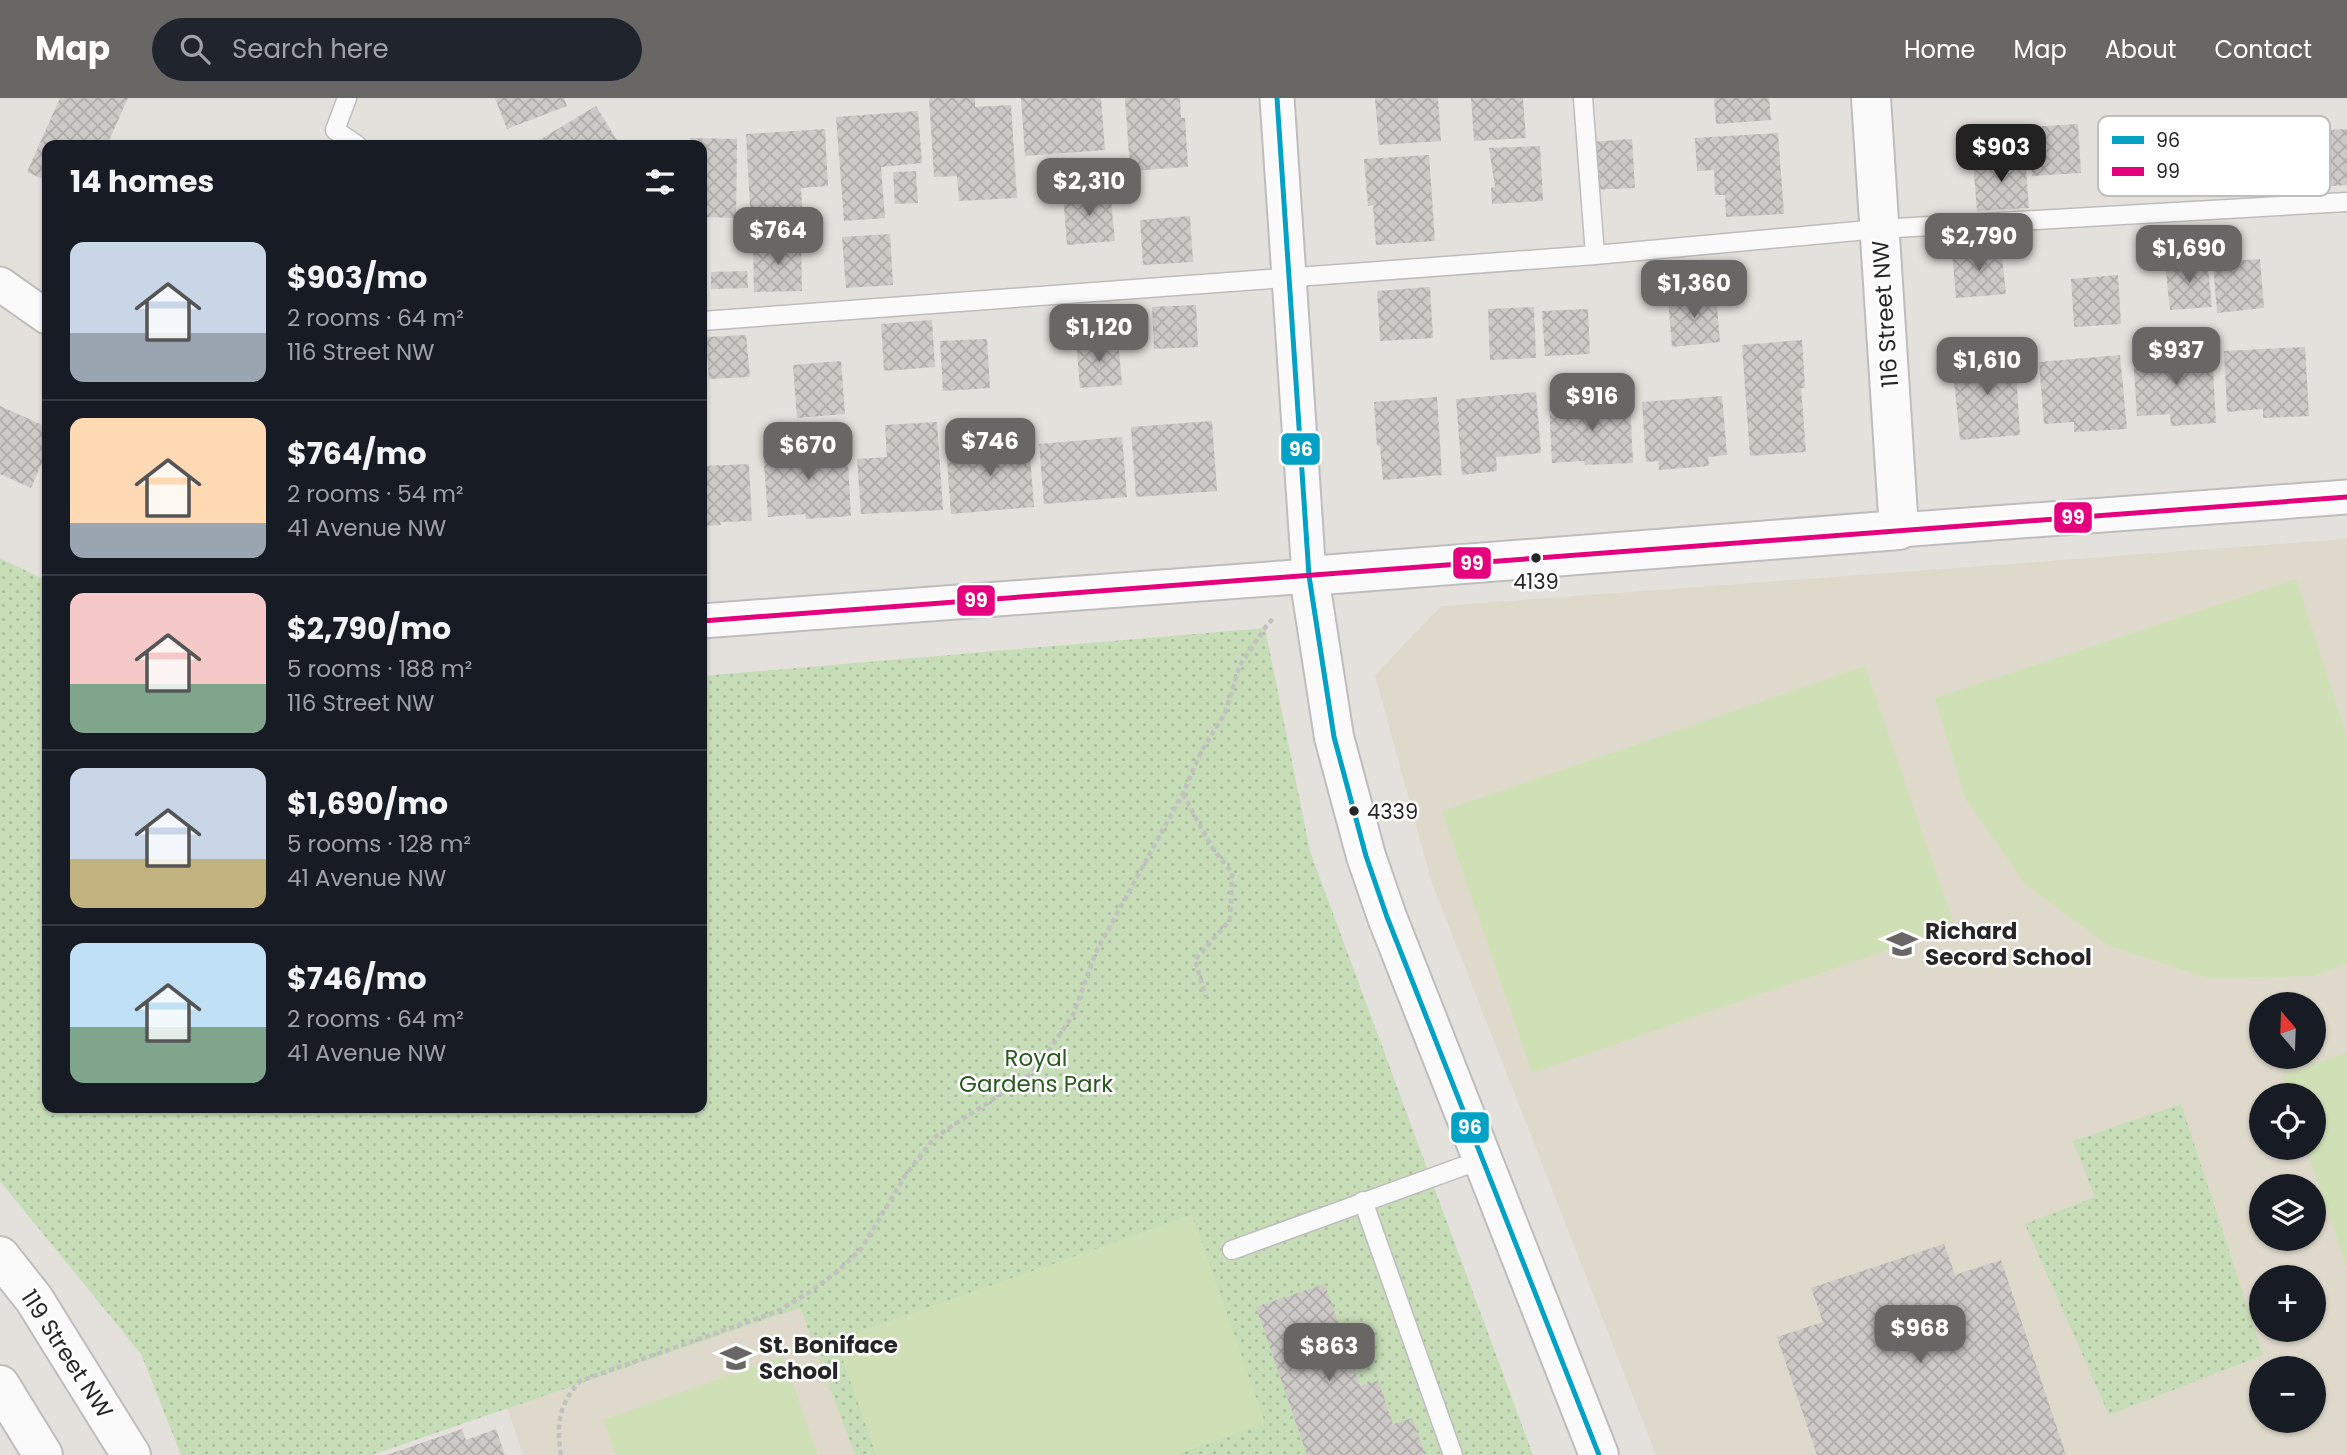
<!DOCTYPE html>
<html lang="en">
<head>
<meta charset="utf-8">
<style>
  body { margin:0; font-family:Poppins,sans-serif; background:#20242c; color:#f1f3f6; height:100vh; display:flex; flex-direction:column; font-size:26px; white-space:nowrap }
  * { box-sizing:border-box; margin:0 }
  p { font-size:23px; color:#9ea1a6 }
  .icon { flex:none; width:38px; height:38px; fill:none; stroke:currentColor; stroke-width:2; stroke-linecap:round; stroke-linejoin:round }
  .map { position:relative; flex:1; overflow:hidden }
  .side { position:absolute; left:42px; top:42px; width:665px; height:973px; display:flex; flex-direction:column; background:#171b24; border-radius:14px; box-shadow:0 2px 5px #0004 }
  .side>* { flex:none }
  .needle { width:46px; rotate:341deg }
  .buttons { position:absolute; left:2249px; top:894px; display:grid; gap:14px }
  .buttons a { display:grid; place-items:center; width:77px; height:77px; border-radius:50%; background:#171b24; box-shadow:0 2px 5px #0004; font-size:35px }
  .price { position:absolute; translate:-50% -60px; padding:0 16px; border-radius:14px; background:#686766; color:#fff; font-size:23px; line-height:46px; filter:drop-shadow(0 2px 4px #0008) }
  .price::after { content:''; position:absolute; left:50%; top:42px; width:21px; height:16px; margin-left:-10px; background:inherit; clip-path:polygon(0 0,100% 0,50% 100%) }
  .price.on { background:#222; color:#fff }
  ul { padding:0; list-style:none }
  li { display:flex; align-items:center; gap:21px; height:175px; padding:0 28px }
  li+li { border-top:2px solid #363941 }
  li span { display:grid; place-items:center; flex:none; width:196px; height:140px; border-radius:14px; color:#555 }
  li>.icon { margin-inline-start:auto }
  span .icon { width:84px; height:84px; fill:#fffc; stroke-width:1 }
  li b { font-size:30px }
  h2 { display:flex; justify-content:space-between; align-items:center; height:84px; padding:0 28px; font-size:30px }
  header { display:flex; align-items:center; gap:42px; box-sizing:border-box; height:98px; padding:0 35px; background:#686766; color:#fff }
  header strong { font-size:33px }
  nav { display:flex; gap:38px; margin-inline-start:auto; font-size:24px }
  .search { width:490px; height:63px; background:#20242c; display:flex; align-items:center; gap:18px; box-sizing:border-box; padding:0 24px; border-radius:38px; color:#9ea1a6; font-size:26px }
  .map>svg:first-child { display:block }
</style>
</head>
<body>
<header>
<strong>Map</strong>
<div class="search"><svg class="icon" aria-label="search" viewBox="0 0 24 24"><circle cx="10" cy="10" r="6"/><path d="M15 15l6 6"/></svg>Search here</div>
<nav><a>Home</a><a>Map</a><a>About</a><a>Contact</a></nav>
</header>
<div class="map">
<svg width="2347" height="1357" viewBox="0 0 2347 1357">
  <defs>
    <pattern id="park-dots" width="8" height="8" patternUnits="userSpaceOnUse" patternTransform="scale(1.75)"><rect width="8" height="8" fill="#c7ddb8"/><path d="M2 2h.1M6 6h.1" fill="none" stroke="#abbe9e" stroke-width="1.8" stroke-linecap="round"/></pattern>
    <pattern id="building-cross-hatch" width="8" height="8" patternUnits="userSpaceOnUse" patternTransform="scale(1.75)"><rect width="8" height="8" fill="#ccc9c6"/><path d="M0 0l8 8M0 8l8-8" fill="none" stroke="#afacaa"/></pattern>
  </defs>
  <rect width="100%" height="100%" fill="#e4e1dc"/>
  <g fill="#ded9cb" fill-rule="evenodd">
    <path d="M2347 441V1357H1656L1432 785 1375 577 1441 508ZM2261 906H2314V959H2261ZM2261 998H2314V1050H2261ZM2261 1088H2314V1141H2261ZM2261 1180H2314V1232H2261ZM2261 1270H2314V1323H2261Z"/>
    <polygon points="800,1210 855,1357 523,1357 507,1310"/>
  </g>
  <g fill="url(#park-dots)">
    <polygon points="0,460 47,483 47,1010 702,1010 702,578 1265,530 1310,753 1533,1357 855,1357 800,1210 372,1357 181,1357 141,1256 0,1083"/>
    <polygon points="2181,1006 2263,1257 2109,1317 2025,1126 2095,1099 2073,1043"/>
  </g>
  <g fill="#d0e0b6">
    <polygon points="2296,481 2347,639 2347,866 2314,878 2209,880 2109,848 2025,786 1965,700 1935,600"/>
    <polygon points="1865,568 1955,829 1532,975 1442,713"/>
    <polygon points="2347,955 2347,1170 2306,1050 2314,1050 2314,998 2289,997 2282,977"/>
    <polygon points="1192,1117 1265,1325 1175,1357 876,1357 836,1242"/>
    <polygon points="783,1258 818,1357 616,1357 603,1322"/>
  </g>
  <g fill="url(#building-cross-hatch)">
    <polygon points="60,0 128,0 107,47 47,47 47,83 27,74"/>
    <polygon points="495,0 564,0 567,8 507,31"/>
    <polygon points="929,0 975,0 975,9 1011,7 1017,100 959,103 957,78 934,79"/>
    <polygon points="1021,0 1101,0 1105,52 1025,58"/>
    <polygon points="1125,0 1180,0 1181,20 1185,20 1188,69 1130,73"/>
    <polygon points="1375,0 1438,0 1441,43 1379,47"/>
    <polygon points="1471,0 1523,0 1526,40 1474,43"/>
    <polygon points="1714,0 1769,0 1771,22 1716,26"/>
    <polygon points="596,8 620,47 531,47"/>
    <polygon points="918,13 922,65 881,69 885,120 844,123 836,19"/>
    <polygon points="2078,26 2081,75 2032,78 2029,29"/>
    <polygon points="825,31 828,88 801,90 803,125 751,128 746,36"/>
    <polygon points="2347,31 2347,87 2315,89 2312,33"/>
    <polygon points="1778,35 1784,116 1726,119 1725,97 1715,97 1714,72 1697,73 1695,40"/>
    <polygon points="690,40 737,41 736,120 702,119 702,47 690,47"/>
    <polygon points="1632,41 1635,90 1591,92 1588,44"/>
    <polygon points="1540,48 1543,103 1492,106 1491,90 1495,89 1489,50"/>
    <polygon points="1429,57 1435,143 1376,147 1373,107 1368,108 1364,61"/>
    <polygon points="2025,59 2029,110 1977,113 1973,63"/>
    <polygon points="916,73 918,105 895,106 893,74"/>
    <polygon points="1110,93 1115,143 1067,147 1063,97"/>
    <polygon points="1190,118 1193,164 1143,167 1140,122"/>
    <polygon points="890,136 893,187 846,190 842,139"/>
    <polygon points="801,144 802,193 754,194 753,145"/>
    <polygon points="2001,150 2006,196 1956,200 1952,154"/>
    <polygon points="2207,161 2212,209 2170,212 2165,165"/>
    <polygon points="2260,161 2264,210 2217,215 2213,164"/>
    <polygon points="747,173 748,190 711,191 711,174"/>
    <polygon points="2118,177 2121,226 2074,229 2071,181"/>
    <polygon points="1430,189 1433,240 1380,243 1377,193"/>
    <polygon points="1716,196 1720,244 1672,249 1668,200"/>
    <polygon points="1196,207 1198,249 1154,251 1152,209"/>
    <polygon points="1534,209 1536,260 1490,262 1488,211"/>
    <polygon points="1588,211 1590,256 1545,258 1542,213"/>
    <polygon points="932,222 935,269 884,273 881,226"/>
    <polygon points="746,237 750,279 709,281 706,239"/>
    <polygon points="987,241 990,290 943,293 940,243"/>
    <polygon points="1118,241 1122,287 1080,290 1076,244"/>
    <polygon points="1802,242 1805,290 1801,290 1806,354 1750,358 1742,247"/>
    <polygon points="2305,249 2309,318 2263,320 2263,311 2227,314 2224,253"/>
    <polygon points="2212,253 2216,325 2171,328 2170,316 2137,318 2133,259"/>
    <polygon points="2015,257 2020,337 1960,342 1952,262"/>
    <polygon points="2120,257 2127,331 2074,334 2074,324 2044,326 2039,264"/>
    <polygon points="841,263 845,316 797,320 793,267"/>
    <polygon points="1536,294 1541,355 1496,359 1497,373 1462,377 1456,301"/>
    <polygon points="1722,298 1727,357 1708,359 1709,368 1659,372 1658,363 1646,364 1642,304"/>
    <polygon points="1437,299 1442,377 1383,382 1380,347 1377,348 1374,304"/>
    <polygon points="1630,302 1633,365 1585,367 1584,363 1552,365 1549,306"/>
    <polygon points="0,308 47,329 47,353 31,390 0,376"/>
    <polygon points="1212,323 1217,393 1136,399 1131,329"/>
    <polygon points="937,324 943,412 861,416 857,361 887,359 885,327"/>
    <polygon points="1122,339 1127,399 1044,406 1039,346"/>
    <polygon points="1029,343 1034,409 951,416 946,350"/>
    <polygon points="847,348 851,418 806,421 805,416 768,419 763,353"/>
    <polygon points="749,366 752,423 720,424 721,427 702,428 702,368"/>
    <polygon points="1944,1146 1955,1177 2001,1162 2066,1357 1817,1357 1777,1239 1823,1224 1811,1190"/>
    <polygon points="1325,1186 1360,1288 1378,1282 1393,1327 1412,1320 1425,1357 1307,1357 1256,1209"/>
    <polygon points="462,1331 466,1342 496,1331 505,1357 387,1357"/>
  </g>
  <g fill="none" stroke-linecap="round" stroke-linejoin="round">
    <g stroke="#bebdbd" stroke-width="21">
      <g id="lane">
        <polyline points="347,0 335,32 357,47"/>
        <polyline points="1583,0 1595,157"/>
        <polyline points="702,223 1595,157 1879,131 2347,104"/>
        <polyline points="1363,1103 1453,1357"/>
        <polyline points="1232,1152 1483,1061"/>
      </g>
    </g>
    <g stroke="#bebdbd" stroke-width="37">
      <g id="street">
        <polyline points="0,186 47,219"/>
        <polyline points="1899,432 2347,399"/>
        <polyline points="702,523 1309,478 1277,0"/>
      </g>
    </g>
    <g stroke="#bebdbd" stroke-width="42">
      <g id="secondary">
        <polyline points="0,1158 34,1201 131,1357"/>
        <polyline points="0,1287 43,1357"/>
        <polyline points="1599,1357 1387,819 1366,758 1334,639 1309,478 1899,432 1871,0"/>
      </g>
    </g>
    <g stroke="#c2c1c0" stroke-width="4.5" stroke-dasharray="5 3.5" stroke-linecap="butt">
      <polyline points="1183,696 1211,748 1232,775 1230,822 1195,862 1206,899"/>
      <path d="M561 1357C556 1326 559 1306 580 1283L778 1213 808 1195 837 1174 862 1150 905 1078 935 1039 1026 980 1041 964 1073 917 1096 854 1183 695 1201 654 1225 615 1240 567 1265 530 1274 519"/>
    </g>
    <use href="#lane" stroke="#fbfafa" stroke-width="18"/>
    <use href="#street" stroke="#fbfafa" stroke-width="33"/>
    <use href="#secondary" stroke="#fbfafa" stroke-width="38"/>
    <g stroke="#fff" stroke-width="10">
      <polyline id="bus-1" points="1277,0 1309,478 1334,639 1366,758 1387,819 1599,1357"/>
    </g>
    <g stroke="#fff" stroke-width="10">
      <polyline id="bus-2" points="702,523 2347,399"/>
    </g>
    <use href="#bus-1" stroke="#02a2c6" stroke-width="5"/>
    <use href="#bus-2" stroke="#e5007d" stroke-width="5"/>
  </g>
  <defs>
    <g id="school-bare" transform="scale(2.415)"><path d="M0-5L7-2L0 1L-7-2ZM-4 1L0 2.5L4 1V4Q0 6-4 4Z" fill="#686766" stroke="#fff" stroke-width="2.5" paint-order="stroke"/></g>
  </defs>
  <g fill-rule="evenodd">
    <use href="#school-bare" x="1902" y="846"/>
    <use href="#school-bare" x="736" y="1260"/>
  </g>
  <g fill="#262626" stroke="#fff" stroke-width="2.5">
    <circle cx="1536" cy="460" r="6"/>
    <circle cx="1354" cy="713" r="6"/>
  </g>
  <g text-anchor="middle" stroke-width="5" stroke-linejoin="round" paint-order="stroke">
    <g font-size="21" fill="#262626" stroke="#fff">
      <text x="1536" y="491">4139</text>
      <text x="1367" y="721" text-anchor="start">4339</text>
    </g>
    <g font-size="23" fill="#262626" stroke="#fff">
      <text transform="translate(1885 216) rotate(-94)" y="8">116 Street NW</text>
      <text transform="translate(67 1256) rotate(57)" y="8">119 Street NW</text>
    </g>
    <g font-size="23" font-weight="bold" fill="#262626" stroke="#fff" text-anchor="start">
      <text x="1925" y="841">Richard<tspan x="1925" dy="26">Secord School</tspan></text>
      <text x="759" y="1255">St. Boniface<tspan x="759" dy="26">School</tspan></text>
    </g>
    <g font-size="23" fill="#2b5a20" stroke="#fff">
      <text x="1036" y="968">Royal<tspan x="1036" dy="26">Gardens Park</tspan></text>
    </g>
  </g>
  <rect x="2098" y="18" width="232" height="80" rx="10" fill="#fff" stroke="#bebebe" stroke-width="2"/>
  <rect x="2112" y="38" width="32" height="8" fill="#02a2c6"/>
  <rect x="2112" y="69" width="32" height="9" fill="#e5007d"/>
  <g font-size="19" fill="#262626">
    <text x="2156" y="49">96</text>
    <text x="2156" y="80">99</text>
  </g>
  <g stroke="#fff" stroke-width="2.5">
    <rect x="1280" y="334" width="41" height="34" rx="7" fill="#02a2c6"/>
    <rect x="2053" y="403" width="40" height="33" rx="7" fill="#e5007d"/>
    <rect x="1452" y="448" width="40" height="34" rx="7" fill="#e5007d"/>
    <rect x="956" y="486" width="40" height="33" rx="7" fill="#e5007d"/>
    <rect x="1450" y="1013" width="40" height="33" rx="7" fill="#02a2c6"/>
  </g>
  <g font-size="19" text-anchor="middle" font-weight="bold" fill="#fff">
    <text x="1301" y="358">96</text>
    <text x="2073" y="426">99</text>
    <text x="1472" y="472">99</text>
    <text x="976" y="509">99</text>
    <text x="1470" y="1036">96</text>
  </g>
</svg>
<div class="buttons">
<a><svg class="needle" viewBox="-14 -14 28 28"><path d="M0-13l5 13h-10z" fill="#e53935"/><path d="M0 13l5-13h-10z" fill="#9ea1a6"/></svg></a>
<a><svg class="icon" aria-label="locate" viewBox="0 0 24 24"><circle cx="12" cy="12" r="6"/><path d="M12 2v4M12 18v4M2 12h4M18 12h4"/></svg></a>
<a><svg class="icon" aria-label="layers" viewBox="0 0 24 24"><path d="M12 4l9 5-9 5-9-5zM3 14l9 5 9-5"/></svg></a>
<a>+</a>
<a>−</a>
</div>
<b class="price on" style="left:2001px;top:86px">$903</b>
<b class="price" style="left:1089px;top:120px">$2,310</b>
<b class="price" style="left:778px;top:169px">$764</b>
<b class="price" style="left:1979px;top:175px">$2,790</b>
<b class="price" style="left:2189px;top:187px">$1,690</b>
<b class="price" style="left:1694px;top:222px">$1,360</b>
<b class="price" style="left:1099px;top:266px">$1,120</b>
<b class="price" style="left:2176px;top:289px">$937</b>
<b class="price" style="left:1987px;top:299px">$1,610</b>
<b class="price" style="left:1592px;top:335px">$916</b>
<b class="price" style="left:990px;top:380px">$746</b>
<b class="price" style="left:808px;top:384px">$670</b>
<b class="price" style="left:1920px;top:1267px">$968</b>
<b class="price" style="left:1329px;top:1285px">$863</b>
<section class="side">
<h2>14 homes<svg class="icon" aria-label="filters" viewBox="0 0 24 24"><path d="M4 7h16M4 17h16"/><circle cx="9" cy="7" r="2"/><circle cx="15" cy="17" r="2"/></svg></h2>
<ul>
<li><span style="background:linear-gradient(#c9d6e8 65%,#9aa5b1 0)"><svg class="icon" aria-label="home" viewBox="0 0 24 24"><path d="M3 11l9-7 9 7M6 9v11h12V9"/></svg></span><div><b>$903/mo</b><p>2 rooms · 64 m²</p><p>116 Street NW</p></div></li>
<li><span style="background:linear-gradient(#ffd9b3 75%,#9aa5b1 0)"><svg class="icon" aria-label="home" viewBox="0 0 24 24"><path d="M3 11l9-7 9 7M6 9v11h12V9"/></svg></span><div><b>$764/mo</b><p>2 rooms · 54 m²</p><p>41 Avenue NW</p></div></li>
<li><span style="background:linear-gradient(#f6c9c9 65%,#7fa58c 0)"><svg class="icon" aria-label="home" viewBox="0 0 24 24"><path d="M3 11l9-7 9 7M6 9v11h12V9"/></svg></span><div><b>$2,790/mo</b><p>5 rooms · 188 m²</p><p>116 Street NW</p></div></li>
<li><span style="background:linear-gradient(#c9d6e8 65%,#c2b280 0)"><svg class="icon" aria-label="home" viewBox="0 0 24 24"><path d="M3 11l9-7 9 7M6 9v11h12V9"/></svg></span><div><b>$1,690/mo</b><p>5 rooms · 128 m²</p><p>41 Avenue NW</p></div></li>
<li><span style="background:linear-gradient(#bfe0f5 60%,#7fa58c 0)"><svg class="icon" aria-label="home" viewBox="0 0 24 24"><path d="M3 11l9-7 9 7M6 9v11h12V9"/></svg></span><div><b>$746/mo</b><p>2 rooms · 64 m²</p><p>41 Avenue NW</p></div></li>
</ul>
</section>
</div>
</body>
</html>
